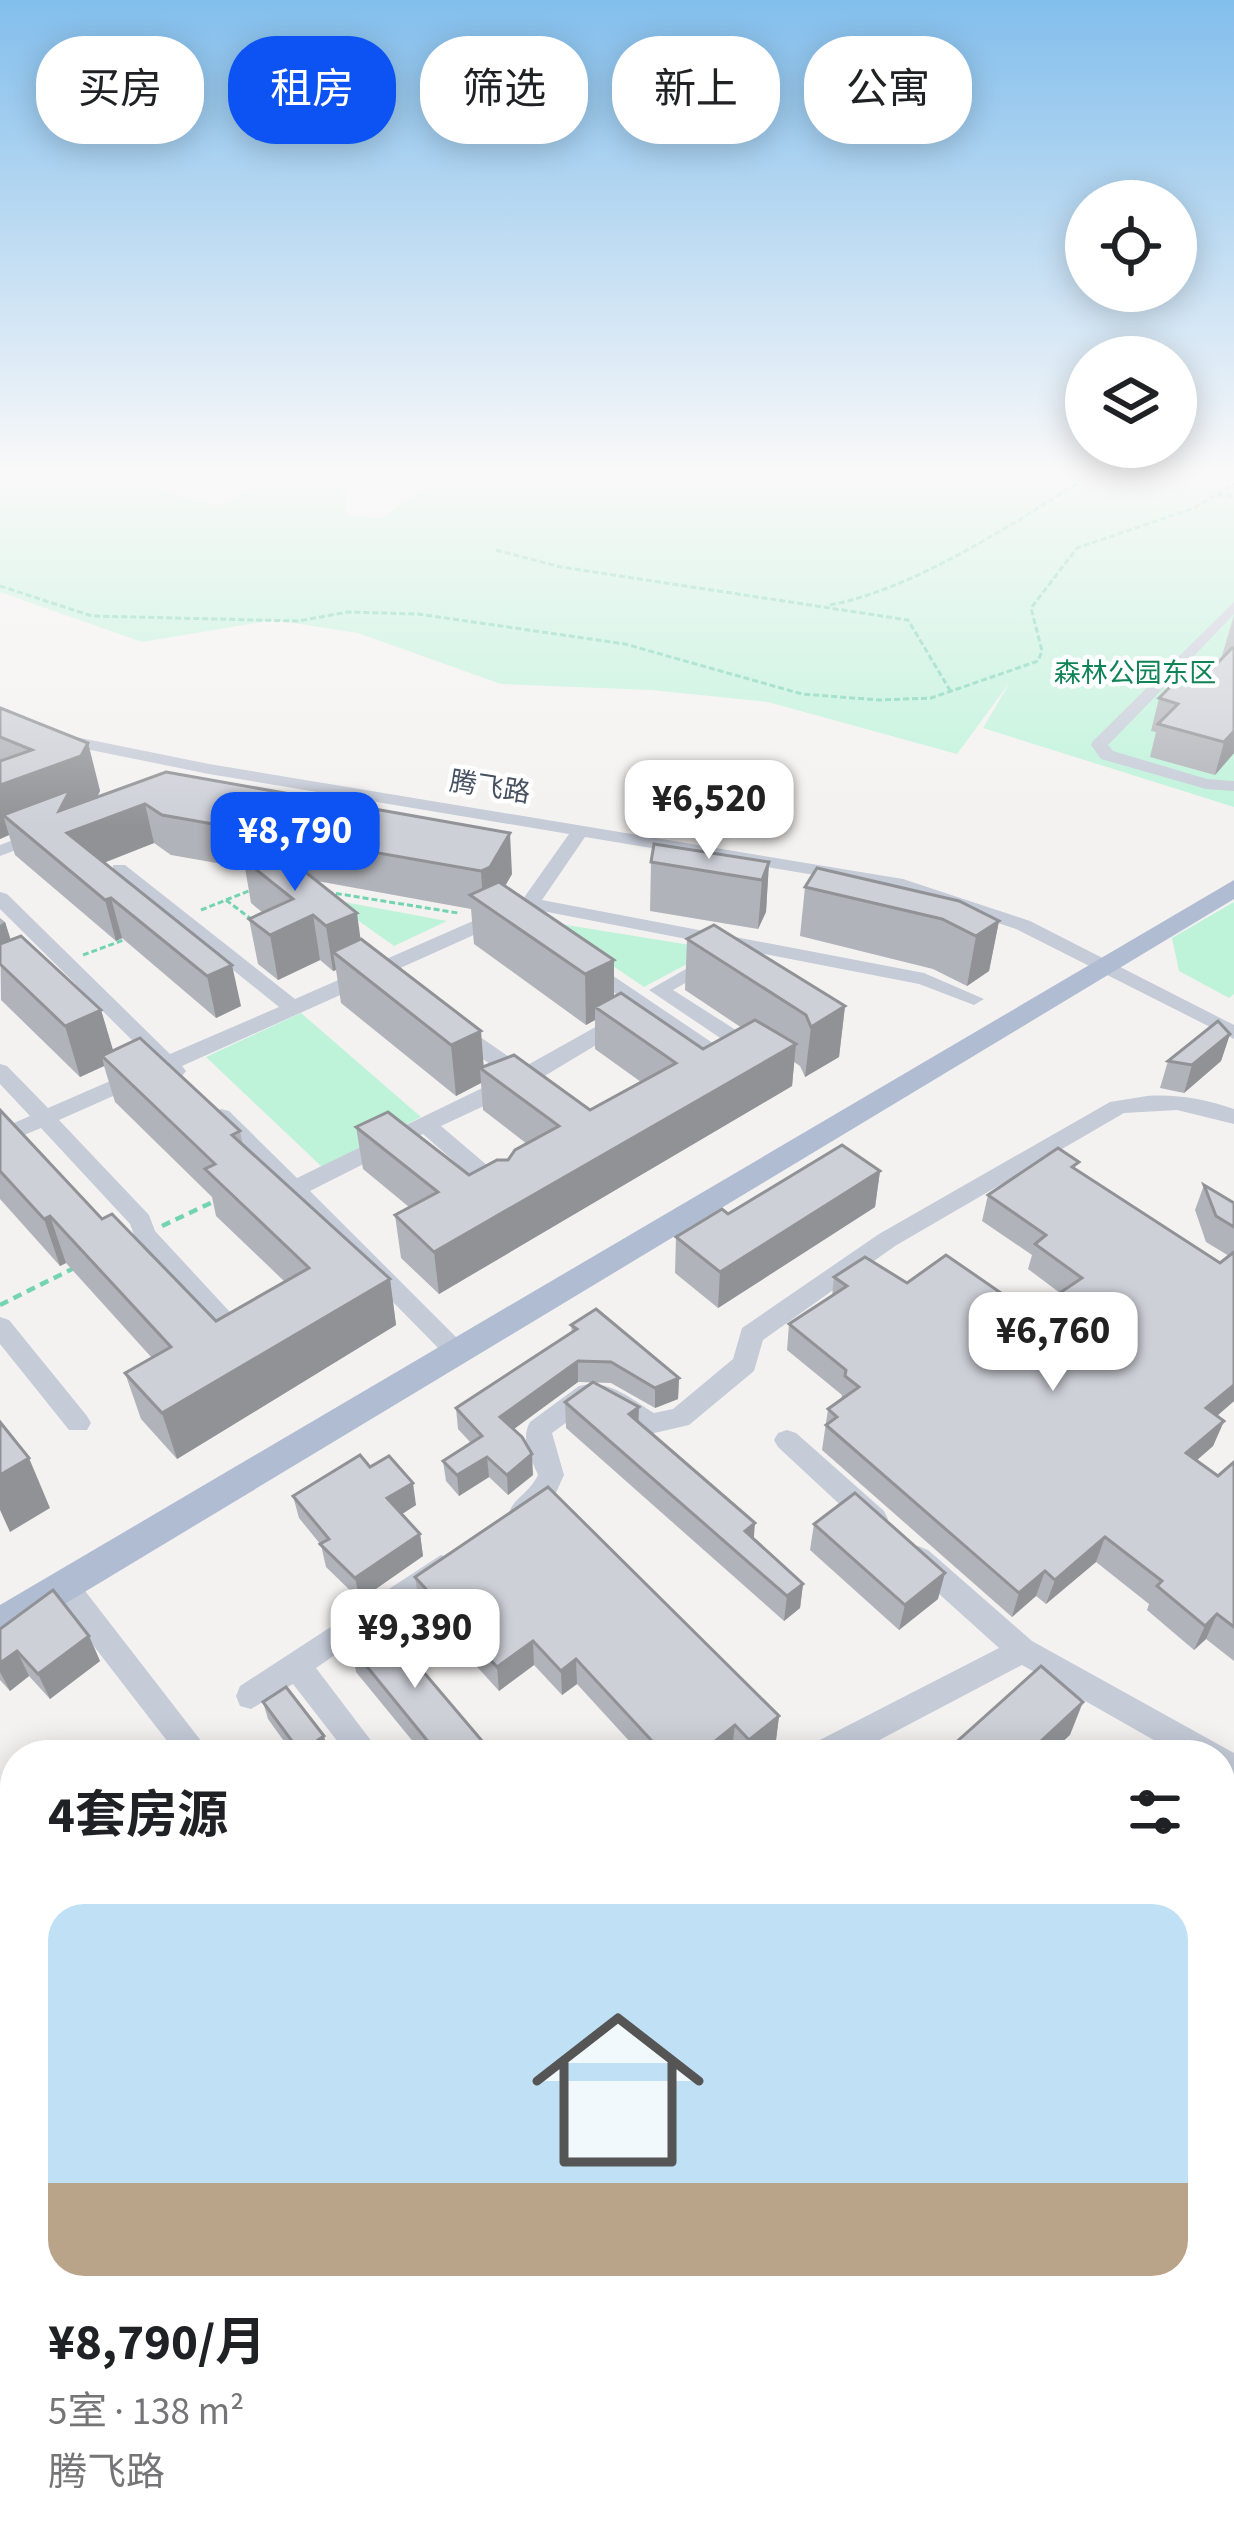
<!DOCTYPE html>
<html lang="zh">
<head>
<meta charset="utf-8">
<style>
  body { margin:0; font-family:"Source Sans 3","Noto Sans SC",sans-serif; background:#f2f2f2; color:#202124; height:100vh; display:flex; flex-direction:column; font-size:45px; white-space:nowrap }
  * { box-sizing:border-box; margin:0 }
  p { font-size:39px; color:#757577 }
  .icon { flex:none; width:66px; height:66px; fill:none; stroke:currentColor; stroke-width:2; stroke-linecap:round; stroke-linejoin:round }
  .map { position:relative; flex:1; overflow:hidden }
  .sheet { position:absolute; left:0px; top:1740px; width:1236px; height:807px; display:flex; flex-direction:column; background:#fff; border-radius:48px 48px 0 0; box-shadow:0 6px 30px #0003 }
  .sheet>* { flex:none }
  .guide { position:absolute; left:36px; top:36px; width:1164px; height:108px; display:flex; gap:24px }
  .buttons { position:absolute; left:1065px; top:180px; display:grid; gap:24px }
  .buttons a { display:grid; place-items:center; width:132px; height:132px; border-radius:50%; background:#fff; box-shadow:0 6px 30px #0003; font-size:60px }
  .price { position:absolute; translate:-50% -102px; padding:0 27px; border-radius:24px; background:#fff; color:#222; font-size:39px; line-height:78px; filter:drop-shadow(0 3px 6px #0008) }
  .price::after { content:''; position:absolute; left:50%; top:72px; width:36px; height:27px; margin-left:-18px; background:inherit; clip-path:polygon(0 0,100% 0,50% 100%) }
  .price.selected { background:#0d52f2; color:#fff }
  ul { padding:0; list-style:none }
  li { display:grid; align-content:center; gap:24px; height:636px; padding:0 48px }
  li span { display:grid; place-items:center; height:372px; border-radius:36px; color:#555 }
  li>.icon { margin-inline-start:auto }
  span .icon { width:216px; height:216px; fill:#fffc; stroke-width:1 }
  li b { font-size:51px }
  h2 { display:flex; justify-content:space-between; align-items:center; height:144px; padding:0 48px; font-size:51px }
  .chip { padding:0 42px; border-radius:48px; background:#fff; box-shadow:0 6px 30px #0003; font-size:42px; line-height:108px }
  .chip.selected { background:#0d52f2; color:#fff }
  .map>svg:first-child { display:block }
</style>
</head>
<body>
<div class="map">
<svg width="1234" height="2546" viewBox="0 0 1234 2546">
  <rect width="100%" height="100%" fill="#f4f2f1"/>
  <g fill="#bef3da">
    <polygon points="0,471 113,471 143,476 135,483 223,506 275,471 347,471 347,516 381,518 446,474 440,471 1234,471 1234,807 983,728 1010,682 957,754 768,702 651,690 501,684 358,633 274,620 142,642 0,592"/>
    <polygon points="328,899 447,921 394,946"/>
    <polygon points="1234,902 1234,994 1229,998 1179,971 1172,938"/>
    <polygon points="548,922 715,949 644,987"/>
    <polygon points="301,1013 421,1117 322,1167 206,1057"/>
  </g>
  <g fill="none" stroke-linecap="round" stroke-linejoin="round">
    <g stroke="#74d4b1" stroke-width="3" stroke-dasharray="6 3" stroke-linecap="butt">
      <polyline points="1217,495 1234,497"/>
      <polyline points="496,550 561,567 908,620 951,692"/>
      <polyline points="0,586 92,616 298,621 348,612 418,614 625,644 802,694 879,700 931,698 1038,661 1042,651 1031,608 1077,548 1194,508 1234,484"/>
      <path d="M830 605C913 589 1006 528 1078 483L1082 471"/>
      <polyline points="327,892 458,913"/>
      <polyline points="226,900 255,922"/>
      <polyline points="201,910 251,890"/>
      <polyline points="83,955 129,938"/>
    </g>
    <g stroke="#74d4b1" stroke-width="4.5" stroke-dasharray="9 6" stroke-linecap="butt">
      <polyline points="162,1226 217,1200"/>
      <polyline points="0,1305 76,1267"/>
    </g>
    <g fill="#c5cbd7" fill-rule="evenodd">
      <polygon points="1234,602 1234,614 1193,657 1234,668 1234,678 1186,665 1108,745 1113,751 1207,779 1234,781 1234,791 1206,789 1101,759 1091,745 1093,741"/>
      <polygon points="0,706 71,736 209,764 903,879 1030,921 1234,1025 1234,1039 1016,929 893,888 585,837 542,900 924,973 984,999 974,1005 919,984 532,909 182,1066 186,1071 182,1076 175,1078 165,1073 59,1120 149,1215 155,1231 241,1324 244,1331 241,1338 223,1338 136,1240 130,1224 41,1128 0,1145 0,1129 30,1116 0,1084 0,1064 7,1066 48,1108 154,1062 0,909 0,892 7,894 170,1054 279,1007 113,873 113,865 125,865 295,999 523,899 569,834 209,774 66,745 0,717"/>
      <polygon points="42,829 51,834 48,838 0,856 0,845"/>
      <polygon points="714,953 724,959 721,963 673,990 761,1046 764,1051 761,1056 747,1056 649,990"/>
      <polygon points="591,961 732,1056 736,1061 732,1066 718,1066 646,1015 533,1083 441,1126 508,1183 511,1189 508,1195 492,1195 423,1134 310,1191 471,1352 467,1359 449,1359 210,1116 221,1109 229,1111 297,1178 507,1076 453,1038 450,1033 453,1028 467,1028 524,1067 633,1006 584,971 581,967"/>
      <path d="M1147 1096C1177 1094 1205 1099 1234 1109V1124L1177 1110 1124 1113 895 1246 763 1340 754 1371 689 1425 650 1434 593 1403 552 1433 564 1475 549 1508 524 1521 514 1518 510 1510C517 1496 529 1493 538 1475 531 1458 520 1439 530 1422L579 1386C608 1378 630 1398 654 1413L673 1409 733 1359 742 1328 879 1234 1110 1102Z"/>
      <polygon points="0,1317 9,1320 87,1416 91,1423 87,1430 69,1430 0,1344"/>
      <polygon points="787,1430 796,1433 884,1511 888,1519 884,1527 874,1530 864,1527 778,1447 774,1440 778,1433"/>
      <polygon points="918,1546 928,1550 1032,1641 1234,1753 1234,1784 1221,1779 1221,1755 1180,1755 1022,1665 851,1755 806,1755 810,1745 999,1648 908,1566 904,1558 908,1550"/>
      <polygon points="441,1555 451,1559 455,1567 451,1575 316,1668 382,1755 348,1755 293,1684 251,1709 240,1706 236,1696 240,1686"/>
      <polygon points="65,1575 75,1578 212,1755 178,1755 55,1596 51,1587 55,1578"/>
      <polygon points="607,2532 662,2532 668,2546 613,2546"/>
    </g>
    <polygon fill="#b0bcd2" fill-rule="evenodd" points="1234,880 1234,899 0,1643 0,1605"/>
    <g stroke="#b3b5bc" stroke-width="12">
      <polyline points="0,2041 15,2042"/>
      <polyline points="1221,2048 1234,2049"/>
      <polyline points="1221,2250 1234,2258"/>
    </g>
  </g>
  <g fill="#b0b3b9" fill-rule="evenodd">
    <polygon points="1234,615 1234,753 1215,775 1150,757 1156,732 1151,731 1159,698 1206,675 1221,659"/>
    <path d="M0 708 88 743 100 791 97 797 166 772 512 874 505 886 614 997 703 1049 742 1028 685 990 687 939 845 1006 839 1057 805 1077 800 1066 794 1062 792 1086 439 1294 401 1258 395 1215 409 1207 363 1169 356 1127 469 1175 508 1160 527 1144 483 1110 481 1083 456 1096 341 1003 336 970 333 971 320 960 278 980 258 964 249 919 263 913 251 903 245 868 171 855 154 843 104 863 241 1006 216 1018 122 938 116 941 15 855 9 835 0 839ZM317 881 471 909 474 944 586 1025 595 1020V1049L641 1082 590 1110 484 1066 361 940Z"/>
    <polygon points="651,862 769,862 766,912 758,929 650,911"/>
    <polygon points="805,887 999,921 989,971 967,986 933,969 800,936"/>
    <polygon points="0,918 5,922 11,940 101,1010 113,1051 240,1131 243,1145 390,1279 396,1325 177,1459 141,1419 125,1373 152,1358 66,1263 60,1266 0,1199 0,1110 102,1219 216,1321 285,1282 216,1216 212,1197 115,1102 104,1066 80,1077 1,1000"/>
    <polygon points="1230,1034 1221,1061 1184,1093 1160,1088 1168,1061"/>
    <polygon points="1077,1170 1220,1263 1229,1256 1206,1242 1195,1210 1204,1185 1234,1203 1234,1401 1217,1416 1224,1421 1213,1446 1196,1461 1218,1476 1234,1462 1234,1661 1206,1639 1194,1650 1147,1610 1149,1604 1096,1562 1046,1604 1036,1596 1012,1617 822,1450 828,1409 841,1400 842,1395 787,1350 789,1324 832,1296 834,1277 907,1283 1030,1313 1060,1293 1028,1269 1032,1255 982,1221 988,1195"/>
    <polygon points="880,1171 875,1207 718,1308 675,1273 676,1237 728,1214"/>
    <polygon points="571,1325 679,1378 678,1399 655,1408 611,1383 578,1382 513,1429 533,1475 508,1495 489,1477 459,1496 446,1481 443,1461 471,1443 458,1429 456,1408 572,1333"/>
    <polygon points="565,1402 638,1422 754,1538 803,1584 800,1608 784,1621 566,1428"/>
    <polygon points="370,1467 416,1505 402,1514 420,1534 423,1556 360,1600 326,1567 321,1545 299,1518 293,1496"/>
    <polygon points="814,1524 938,1599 899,1630 810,1550"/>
    <polygon points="415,1577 779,1716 776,1740 757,1755 738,1755 732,1749 725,1755 642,1755 577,1684 562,1695 534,1665 499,1691 419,1603"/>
    <polygon points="352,1621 494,1755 424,1755 356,1672 351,1647 357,1643"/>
    <polygon points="0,1629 89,1636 100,1661 50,1699 29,1676 10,1691 0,1680"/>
    <polygon points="263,1702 328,1752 325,1755 294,1755 268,1719"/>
    <polygon points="15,1833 15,1932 0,1934 0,1835"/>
  </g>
  <g fill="#909296">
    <polygon points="1234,731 1234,753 1215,775 1224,742"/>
    <polygon points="88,743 100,791 94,803 145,804 154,843 77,873 3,815 9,835 0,839 0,785"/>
    <polygon points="510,833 512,874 492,908 483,904 481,871"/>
    <polygon points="769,862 766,912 758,929 762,880"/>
    <polygon points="111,898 122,938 116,941 105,900"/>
    <polygon points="357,913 363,957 333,952 336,970 333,971 326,926"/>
    <polygon points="313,915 320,960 278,980 270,935"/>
    <polygon points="999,921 989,971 967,986 976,936"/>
    <polygon points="5,922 19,968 0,964 0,925"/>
    <polygon points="614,960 614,1010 595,1007 595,1020 586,1025 585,974"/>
    <polygon points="232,965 241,1006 216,1018 207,976"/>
    <polygon points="845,1006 839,1057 805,1077 811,1027"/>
    <polygon points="101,1010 116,1060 102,1056 104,1066 80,1077 65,1026"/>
    <polygon points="481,1031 484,1070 480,1068 481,1083 456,1096 451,1045"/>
    <polygon points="1230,1034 1221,1061 1184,1093 1192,1065"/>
    <polygon points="796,1044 792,1086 439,1294 434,1252"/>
    <polygon points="880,1171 875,1207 718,1308 720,1272"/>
    <polygon points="50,1216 66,1263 60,1266 44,1219"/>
    <polygon points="390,1279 396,1325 177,1459 162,1413"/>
    <polygon points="578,1361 578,1382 502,1438 500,1417"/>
    <polygon points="679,1378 678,1399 655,1408 655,1388"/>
    <polygon points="1234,1385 1234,1401 1196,1434 1206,1408"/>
    <polygon points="639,1407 638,1433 629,1414"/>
    <polygon points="1224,1421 1213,1446 1176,1478 1186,1453"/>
    <polygon points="532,1454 533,1475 508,1495 507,1475"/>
    <polygon points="487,1457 489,1477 459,1496 457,1475"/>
    <polygon points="29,1458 50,1508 10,1532 0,1510 0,1475"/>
    <polygon points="413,1483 416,1505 391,1521 387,1498"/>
    <polygon points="755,1523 753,1548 745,1531"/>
    <polygon points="420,1534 423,1556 360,1600 355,1578"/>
    <polygon points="1105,1537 1096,1562 1046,1604 1055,1580"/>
    <polygon points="1045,1571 1036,1596 1012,1617 1019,1593"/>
    <polygon points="945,1573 938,1599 899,1630 905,1605"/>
    <polygon points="803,1584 800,1608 784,1621 787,1596"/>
    <polygon points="1217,1614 1206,1639 1194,1650 1205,1626"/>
    <polygon points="89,1636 100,1661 50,1699 38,1674"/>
    <polygon points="533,1641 534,1665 499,1691 497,1667"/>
    <polygon points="17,1651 29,1676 10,1691 0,1672 0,1663"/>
    <polygon points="576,1659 577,1684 562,1695 561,1671"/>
    <polygon points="1083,1702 1070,1735 1048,1755 1026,1755"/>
    <polygon points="779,1716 776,1740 757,1755 747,1755 749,1740"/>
    <polygon points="735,1725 732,1749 725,1755 698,1755"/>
    <polygon points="324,1736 328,1752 325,1755 300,1755 300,1752"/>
  </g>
  <g fill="#cdd0d7" stroke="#909296" stroke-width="3">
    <polygon points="1232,648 1234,648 1234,731 1224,742 1158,724 1178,704 1159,698 1187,670 1206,675"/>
    <polygon points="0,708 88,743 81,756 0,785 0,761 32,750 0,737"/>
    <polygon points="166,772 510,833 490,867 481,871 162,815 145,804 67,833 232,965 207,976 111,898 105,900 3,815 70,790 59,811"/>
    <polygon points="654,844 769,862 762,880 651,862"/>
    <polygon points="274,847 357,913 326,926 313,915 270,935 249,919 293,899 243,859"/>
    <polygon points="817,868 959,901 999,921 976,936 942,919 805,887"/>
    <polygon points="499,882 614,960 585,974 470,895"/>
    <polygon points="714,925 845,1006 811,1027 806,1015 687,939"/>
    <polygon points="21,936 101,1010 65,1026 0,964 0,944"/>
    <polygon points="361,939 481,1031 451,1045 333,952"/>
    <polygon points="621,993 703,1049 755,1020 796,1044 434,1252 395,1215 438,1192 356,1127 388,1112 469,1175 497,1160 508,1160 515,1150 559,1126 480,1068 514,1055 590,1110 676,1063 595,1007"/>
    <polygon points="1218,1021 1230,1034 1192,1065 1168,1061"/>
    <polygon points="140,1038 240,1131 232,1135 390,1279 162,1413 125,1373 171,1347 50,1216 44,1219 0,1171 0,1110 102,1219 112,1214 216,1321 309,1268 205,1169 215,1164 102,1056"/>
    <polygon points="842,1145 880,1171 720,1272 676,1237 722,1209 728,1214"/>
    <polygon points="1058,1148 1079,1162 1072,1167 1220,1263 1234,1252 1234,1385 1206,1408 1224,1421 1186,1453 1218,1476 1234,1462 1234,1627 1217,1614 1205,1626 1157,1586 1162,1581 1105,1537 1055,1580 1045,1571 1019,1593 826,1425 837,1417 828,1409 859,1387 845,1376 846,1370 789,1324 847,1286 834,1277 865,1257 907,1283 946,1255 1030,1313 1082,1278 1035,1244 1046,1235 988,1195"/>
    <polygon points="1204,1185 1234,1203 1234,1227 1216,1216"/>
    <polygon points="596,1309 679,1378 655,1388 611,1362 578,1361 500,1417 522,1437 532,1454 507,1475 487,1457 457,1475 443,1461 482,1436 456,1408 577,1329 571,1325"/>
    <polygon points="593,1382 639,1407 629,1414 755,1523 745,1531 803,1584 787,1596 565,1402"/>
    <polygon points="0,1422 29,1458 0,1475"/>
    <polygon points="360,1455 370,1467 389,1456 413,1483 387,1498 420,1534 355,1578 320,1544 329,1539 293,1496"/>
    <polygon points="548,1487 779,1716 749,1740 735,1725 698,1755 665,1755 576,1659 561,1671 533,1641 497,1667 415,1577"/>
    <polygon points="855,1493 945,1573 905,1605 814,1524"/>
    <polygon points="53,1590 89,1636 38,1674 17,1651 0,1663 0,1629"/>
    <polygon points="370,1609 494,1755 439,1755 351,1647 366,1637 352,1621"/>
    <polygon points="1041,1666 1083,1702 1026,1755 942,1755"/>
    <polygon points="286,1687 324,1736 300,1752 263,1702"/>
    <polygon points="15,1833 15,1908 0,1910 0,1835"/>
  </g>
  <linearGradient id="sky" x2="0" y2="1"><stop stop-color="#82beec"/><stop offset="0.57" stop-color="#faf9f9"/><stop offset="1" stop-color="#faf9f9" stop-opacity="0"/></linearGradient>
  <rect width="1234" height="827" fill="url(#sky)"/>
  <g text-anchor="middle" stroke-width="9" stroke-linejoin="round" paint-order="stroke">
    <g font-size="27" fill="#118359" stroke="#fff">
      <text x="1135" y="682">森林公园东区</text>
    </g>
    <g font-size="27" fill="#485161" stroke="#fff">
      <text transform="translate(490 787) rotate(9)" y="9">腾飞路</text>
    </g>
  </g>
</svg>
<div class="buttons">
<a><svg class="icon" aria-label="locate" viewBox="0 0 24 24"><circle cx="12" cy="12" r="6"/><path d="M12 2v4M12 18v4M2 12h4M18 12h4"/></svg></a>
<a><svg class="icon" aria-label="layers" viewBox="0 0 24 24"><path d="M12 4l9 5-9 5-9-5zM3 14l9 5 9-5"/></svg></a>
</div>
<b class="price" style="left:709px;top:862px">¥6,520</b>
<b class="price selected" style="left:295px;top:894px">¥8,790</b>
<b class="price" style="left:1053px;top:1394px">¥6,760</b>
<b class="price" style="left:415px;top:1691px">¥9,390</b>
<div class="guide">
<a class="chip">买房</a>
<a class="chip selected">租房</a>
<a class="chip">筛选</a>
<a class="chip">新上</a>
<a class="chip">公寓</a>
</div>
<section class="sheet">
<h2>4套房源<svg class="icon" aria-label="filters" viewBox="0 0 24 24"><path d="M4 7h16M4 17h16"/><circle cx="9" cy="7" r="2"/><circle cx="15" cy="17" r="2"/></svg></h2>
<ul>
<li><span style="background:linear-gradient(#bfe0f5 75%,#b9a48a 0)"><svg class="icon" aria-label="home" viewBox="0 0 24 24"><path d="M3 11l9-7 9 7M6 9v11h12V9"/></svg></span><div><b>¥8,790/月</b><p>5室 · 138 m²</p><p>腾飞路</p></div></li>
</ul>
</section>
</div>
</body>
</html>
